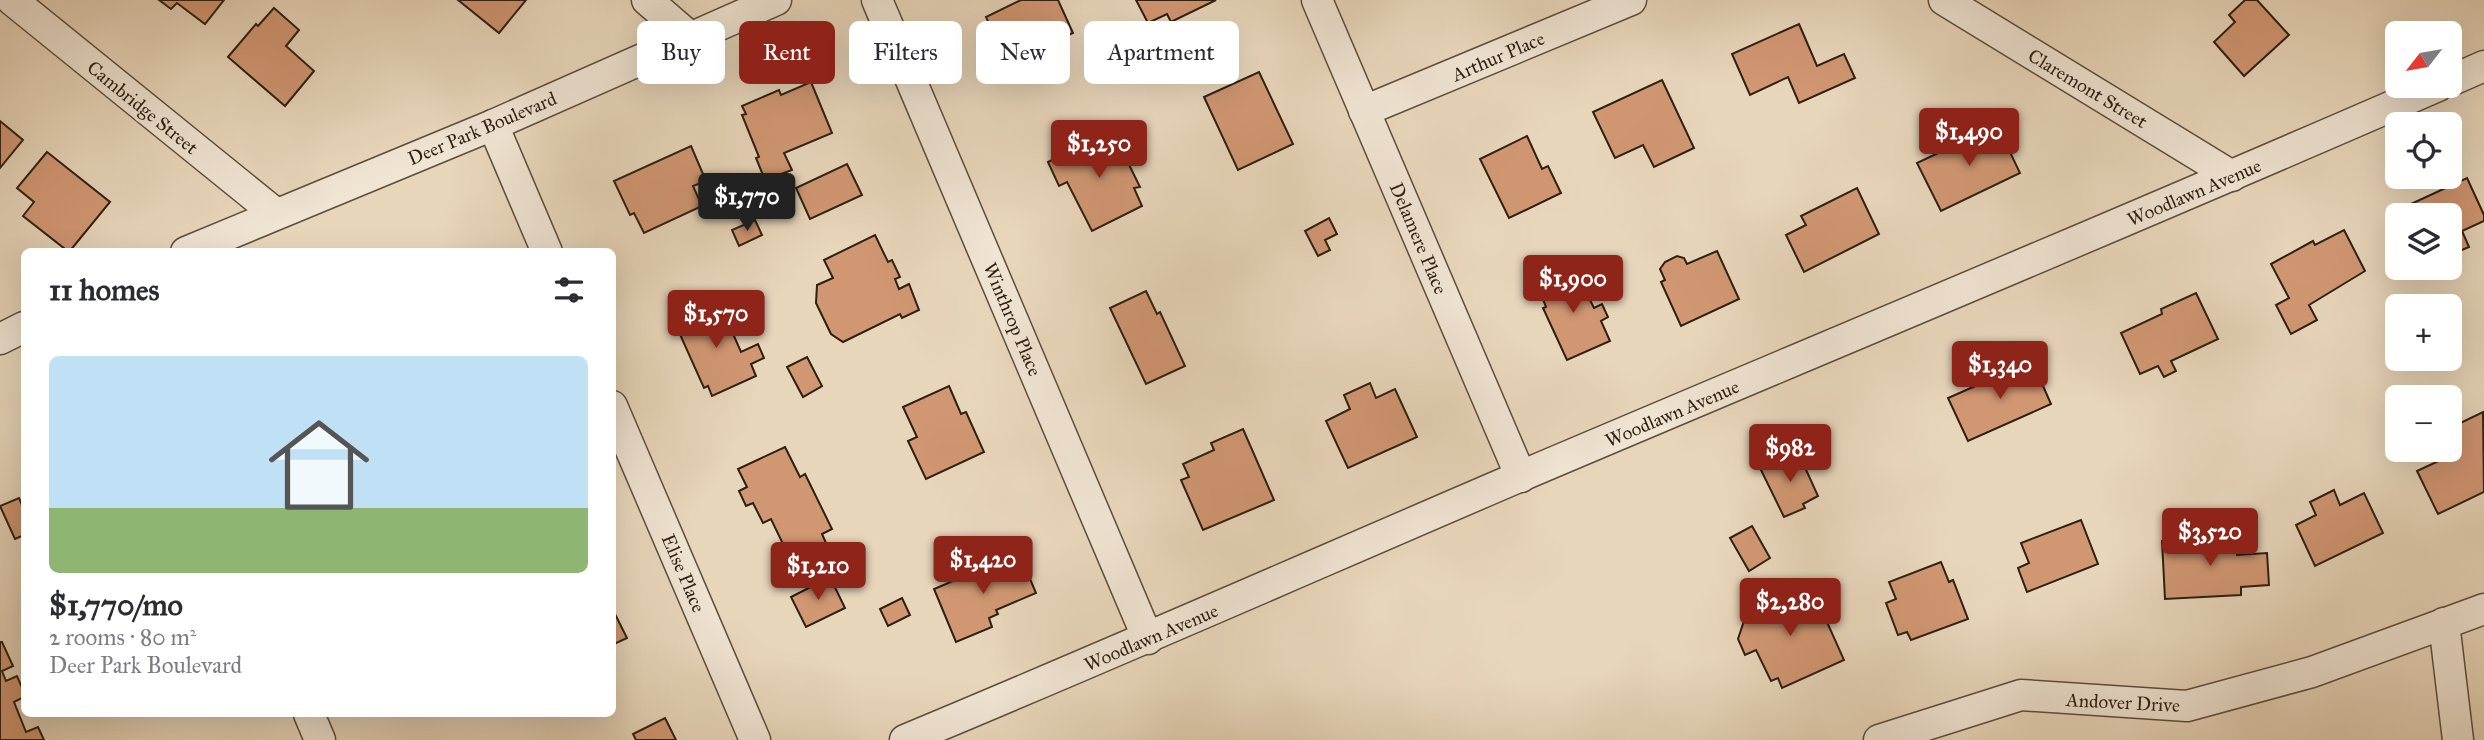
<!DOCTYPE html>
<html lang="en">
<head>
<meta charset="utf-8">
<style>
  body { margin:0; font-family:"IM FELL Great Primer",serif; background:#f7f7f7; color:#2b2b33; height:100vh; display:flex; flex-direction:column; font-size:26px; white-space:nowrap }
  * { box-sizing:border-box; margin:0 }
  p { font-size:23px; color:#7c7c81 }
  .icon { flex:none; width:38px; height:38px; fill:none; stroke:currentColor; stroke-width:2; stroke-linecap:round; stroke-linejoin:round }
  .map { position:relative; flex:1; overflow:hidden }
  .side { position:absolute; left:21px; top:248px; width:595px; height:469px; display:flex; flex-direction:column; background:#fff; border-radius:10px; box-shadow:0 7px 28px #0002 }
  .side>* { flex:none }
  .top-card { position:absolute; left:637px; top:21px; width:665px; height:63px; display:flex; gap:14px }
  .needle { width:46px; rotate:239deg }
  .tools { position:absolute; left:2385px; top:21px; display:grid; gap:14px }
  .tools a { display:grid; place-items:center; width:77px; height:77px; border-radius:10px; background:#fff; box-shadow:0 7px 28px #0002; font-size:35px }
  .price { position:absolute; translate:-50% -60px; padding:0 16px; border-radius:7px; background:#8f2418; color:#fff; font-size:23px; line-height:46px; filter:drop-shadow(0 2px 4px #0008) }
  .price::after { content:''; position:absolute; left:50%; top:42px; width:21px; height:16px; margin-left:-10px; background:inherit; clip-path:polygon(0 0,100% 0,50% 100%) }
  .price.active { background:#222; color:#fff }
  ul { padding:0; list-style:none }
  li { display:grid; align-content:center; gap:14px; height:371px; padding:0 28px }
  li span { display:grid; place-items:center; height:217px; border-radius:10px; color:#555 }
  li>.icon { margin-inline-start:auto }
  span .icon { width:126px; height:126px; fill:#fffc; stroke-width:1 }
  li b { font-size:30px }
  h2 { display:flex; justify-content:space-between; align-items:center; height:84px; padding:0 28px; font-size:30px }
  .chip { padding:0 24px; border-radius:10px; background:#fff; box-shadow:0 7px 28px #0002; font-size:24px; line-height:63px }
  .chip.active { background:#8f2418; color:#fff }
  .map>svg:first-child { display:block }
</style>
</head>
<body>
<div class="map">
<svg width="2484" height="740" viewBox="0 0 2484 740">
  <rect width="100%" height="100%" fill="#e8d6bb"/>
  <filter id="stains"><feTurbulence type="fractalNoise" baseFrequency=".00286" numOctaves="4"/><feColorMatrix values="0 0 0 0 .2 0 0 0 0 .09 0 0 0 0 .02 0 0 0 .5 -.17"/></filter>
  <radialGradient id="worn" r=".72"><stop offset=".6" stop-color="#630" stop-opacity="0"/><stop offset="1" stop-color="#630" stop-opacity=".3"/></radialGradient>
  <g fill="#d19773" stroke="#2d1f12" stroke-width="2">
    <polygon points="159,0 224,0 205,24 177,3 171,9"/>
    <polygon points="458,0 526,0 499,33"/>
    <polygon points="1021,0 1058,0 1073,33 1048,44 1057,63 1030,75 1022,56 1007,63 986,17"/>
    <polygon points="1136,0 1216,0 1171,22 1167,14 1148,23"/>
    <polygon points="2245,0 2257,0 2289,35 2244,76 2214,42 2235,22 2229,15"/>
    <polygon points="274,8 299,30 286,46 314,71 285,106 228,57 256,24 258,26"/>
    <polygon points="1799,24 1817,66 1844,54 1855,78 1799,103 1788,77 1750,95 1732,54"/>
    <polygon points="1259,72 1293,144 1238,170 1204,97"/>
    <polygon points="1662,80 1694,148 1654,167 1643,145 1615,158 1593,112"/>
    <polygon points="811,82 832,133 784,153 792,170 765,180 756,158 759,157 742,115 746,114 742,106 779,90 781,95"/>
    <polygon points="0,121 23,140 0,168"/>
    <polygon points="1997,125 2020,173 1941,211 1917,163"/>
    <polygon points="1112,130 1140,187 1134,188 1142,206 1092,231 1067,182 1059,186 1048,162"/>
    <polygon points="1527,136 1542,169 1548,166 1561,193 1509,218 1480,159"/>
    <polygon points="691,146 706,181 693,186 702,206 644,233 634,213 630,215 614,181"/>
    <polygon points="47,152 110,202 69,252 23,216 34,202 17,188"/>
    <polygon points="847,164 862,195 810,219 796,188"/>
    <polygon points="2467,178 2484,215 2484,221 2462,231 2469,247 2450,255 2450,215 2401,215 2398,210"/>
    <polygon points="1857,188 1879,234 1804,272 1786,235 1806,225 1801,216"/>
    <polygon points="1329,218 1337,234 1325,240 1330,250 1318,256 1305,231"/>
    <polygon points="755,220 762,235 739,246 732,230"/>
    <polygon points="2344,230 2365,271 2309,305 2317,320 2291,334 2276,305 2289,298 2271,264 2313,241 2315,245"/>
    <polygon points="875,235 888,262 892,260 900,277 895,279 899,289 909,284 919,310 902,318 900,314 843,342 831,334 816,303 817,285 833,278 824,260"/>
    <polygon points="1717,251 1739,299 1681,326 1661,282 1665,280 1660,269 1665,262 1677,256 1684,258 1687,264"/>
    <polygon points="1575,270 1594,308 1602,304 1608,317 1601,321 1610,341 1567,360 1543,308 1546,307 1538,287"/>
    <polygon points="1146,291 1157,314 1160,312 1185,366 1146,384 1110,308"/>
    <polygon points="2196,293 2218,339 2171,361 2176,371 2164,377 2158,366 2140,374 2121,333 2162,314 2161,309"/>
    <polygon points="719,302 741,352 758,344 764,358 751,364 756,376 712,396 708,386 704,388 674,321"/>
    <polygon points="807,357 822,386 803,397 787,367"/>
    <polygon points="2032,361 2051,404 1968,441 1948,398"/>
    <polygon points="1370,383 1376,398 1395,389 1417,437 1348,468 1326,421 1350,409 1344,395"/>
    <polygon points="949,386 961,414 966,412 984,452 926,479 908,441 917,437 903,407"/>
    <polygon points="2483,412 2484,492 2438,514 2417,471 2458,452 2450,436 2450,428"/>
    <polygon points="1243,429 1274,500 1203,530 1181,480 1189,477 1183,464 1214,450 1211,443"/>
    <polygon points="785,447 800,477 805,474 832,529 822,534 830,552 795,569 771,519 763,523 753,503 746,506 739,491 747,487 738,469"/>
    <polygon points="1798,452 1818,496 1803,504 1805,508 1784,517 1761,470"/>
    <polygon points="2334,490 2340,505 2364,493 2383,533 2315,566 2296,525 2316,515 2310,502"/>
    <polygon points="19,498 24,510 24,535 15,539 0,506"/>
    <polygon points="2081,520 2098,564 2027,592 2018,568 2029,563 2021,543"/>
    <polygon points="1752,526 1770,558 1749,571 1730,538"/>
    <polygon points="2237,536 2237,555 2267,553 2269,585 2241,587 2241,595 2165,599 2162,541"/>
    <polygon points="1019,553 1036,593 996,610 998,614 989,618 992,627 956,642 934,589"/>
    <polygon points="1941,562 1949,582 1953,580 1968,619 1911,640 1907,632 1898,635 1886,603 1896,599 1889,582"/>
    <polygon points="830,577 845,608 806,627 791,597"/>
    <polygon points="1783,590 1790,604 1814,593 1844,660 1782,688 1778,678 1771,681 1756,650 1745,655 1738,639 1746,615 1755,610 1752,604"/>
    <polygon points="902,598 910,615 888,626 880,609"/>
    <polygon points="612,608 627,638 612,645"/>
    <polygon points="0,642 2,642 13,666 2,671 6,681 17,676 24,692 24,697 14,702 26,732 38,727 44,740 0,740"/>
    <polygon points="665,718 676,740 636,740 633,734"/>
  </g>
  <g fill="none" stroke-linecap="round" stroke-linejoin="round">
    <g stroke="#5c4d3c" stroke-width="33">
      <g id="street">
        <polyline points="12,0 275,213"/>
        <polyline points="647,0 691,38"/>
        <polyline points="877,0 1148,639"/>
        <polyline points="1317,0 1521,477"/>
        <polyline points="1944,0 2232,176"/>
        <polyline points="2450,81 2484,66"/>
        <polyline points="1364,111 1631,0"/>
        <polyline points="493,125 547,252"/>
        <polyline points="186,252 493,125 776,0"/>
        <polyline points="0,339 24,327"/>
        <polyline points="612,406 755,740"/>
        <polyline points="2444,623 2458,740"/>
        <polyline points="309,714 320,740"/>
        <path d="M905 740C1112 654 1316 564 1521 476 1827 346 2134 219 2438 86"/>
        <polyline points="1879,740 2021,695 2187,706 2312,672 2484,609"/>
      </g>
    </g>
    <use href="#street" stroke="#f0e4d3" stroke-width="30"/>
  </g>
  <g text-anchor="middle" stroke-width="6" stroke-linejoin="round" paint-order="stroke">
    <g font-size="19" fill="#2d1f12" stroke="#f0e4d3">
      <text transform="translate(1498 56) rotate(-23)" y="7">Arthur Place</text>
      <text transform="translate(2088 88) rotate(31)" y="7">Claremont Street</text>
      <text transform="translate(143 107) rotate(39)" y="7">Cambridge Street</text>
      <text transform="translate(482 128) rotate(-23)" y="7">Deer Park Boulevard</text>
      <text transform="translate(2194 192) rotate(-23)" y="7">Woodlawn Avenue</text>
      <text transform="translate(1419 238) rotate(67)" y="7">Delamere Place</text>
      <text transform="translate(1013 319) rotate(67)" y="7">Winthrop Place</text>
      <text transform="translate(1672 413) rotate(-23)" y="7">Woodlawn Avenue</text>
      <text transform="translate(684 573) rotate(67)" y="7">Elise Place</text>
      <text transform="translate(1151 637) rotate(-23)" y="7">Woodlawn Avenue</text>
      <text transform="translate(2123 702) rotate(3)" y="7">Andover Drive</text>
    </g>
  </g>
  <rect width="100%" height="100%" filter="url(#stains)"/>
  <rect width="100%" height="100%" fill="url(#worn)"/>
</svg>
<div class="tools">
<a><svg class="needle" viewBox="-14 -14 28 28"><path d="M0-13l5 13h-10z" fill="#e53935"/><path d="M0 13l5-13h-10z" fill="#7c7c81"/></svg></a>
<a><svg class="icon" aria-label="locate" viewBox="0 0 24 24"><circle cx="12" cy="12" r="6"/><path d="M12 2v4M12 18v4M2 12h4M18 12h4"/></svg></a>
<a><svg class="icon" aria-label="layers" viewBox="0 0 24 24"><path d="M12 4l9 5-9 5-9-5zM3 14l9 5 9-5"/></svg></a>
<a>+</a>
<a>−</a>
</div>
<b class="price" style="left:1969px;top:168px">$1,490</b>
<b class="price" style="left:1099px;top:180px">$1,250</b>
<b class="price active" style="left:747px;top:233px">$1,770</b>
<b class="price" style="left:1573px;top:315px">$1,900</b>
<b class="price" style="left:716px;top:350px">$1,570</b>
<b class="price" style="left:2000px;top:401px">$1,340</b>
<b class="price" style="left:1790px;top:484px">$982</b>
<b class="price" style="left:2210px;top:568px">$3,520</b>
<b class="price" style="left:983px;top:596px">$1,420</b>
<b class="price" style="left:818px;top:602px">$1,210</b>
<b class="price" style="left:1790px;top:638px">$2,280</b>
<div class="top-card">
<a class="chip">Buy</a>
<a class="chip active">Rent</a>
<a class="chip">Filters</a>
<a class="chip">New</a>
<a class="chip">Apartment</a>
</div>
<section class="side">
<h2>11 homes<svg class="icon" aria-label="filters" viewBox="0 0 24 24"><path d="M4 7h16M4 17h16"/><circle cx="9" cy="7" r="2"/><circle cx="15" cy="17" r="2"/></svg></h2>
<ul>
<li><span style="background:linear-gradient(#bfe0f5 70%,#8fb573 0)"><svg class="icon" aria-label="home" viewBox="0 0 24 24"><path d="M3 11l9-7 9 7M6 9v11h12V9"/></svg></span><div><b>$1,770/mo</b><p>2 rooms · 80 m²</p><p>Deer Park Boulevard</p></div></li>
</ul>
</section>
</div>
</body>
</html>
